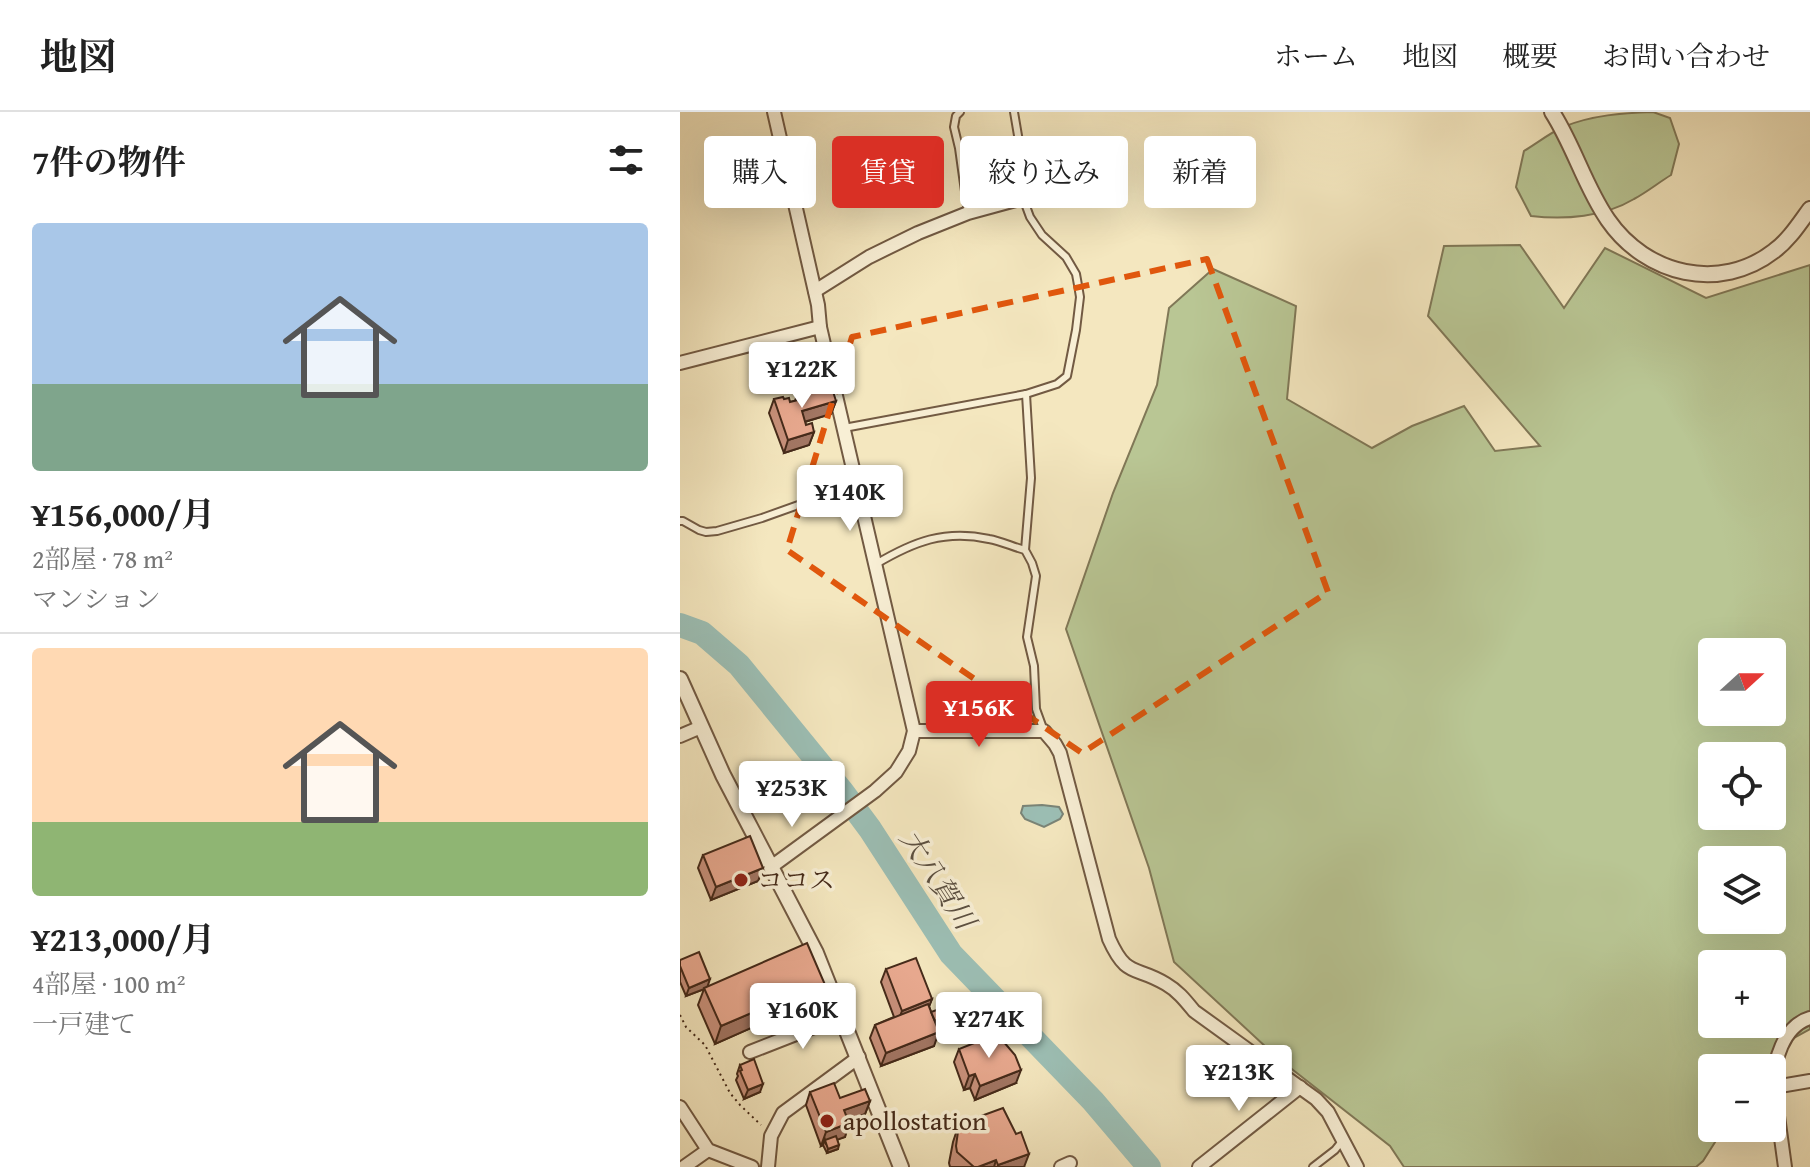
<!DOCTYPE html>
<html lang="ja">
<head>
<meta charset="utf-8">
<style>
  body { margin:0; font-family:"Gentium Book Plus","Noto Serif JP",serif; background:#f2f2f2; color:#222; height:100vh; display:flex; flex-direction:column; font-size:30px; white-space:nowrap }
  * { box-sizing:border-box; margin:0 }
  p { font-size:26px; color:#767676 }
  .icon { flex:none; width:44px; height:44px; fill:none; stroke:currentColor; stroke-width:2; stroke-linecap:round; stroke-linejoin:round }
  .map { position:relative; flex:1; overflow:hidden }
  .panel { display:flex; flex-direction:column; background:#fff; width:680px }
  .panel>* { flex:none }
  .hud { position:absolute; left:24px; top:24px; width:760px; height:72px; display:flex; gap:16px }
  .needle { width:52px; rotate:69deg }
  .tools { position:absolute; left:1018px; top:526px; display:grid; gap:16px }
  .tools a { display:grid; place-items:center; width:88px; height:88px; border-radius:8px; background:#fff; box-shadow:0 8px 32px #0002; font-size:40px }
  .price { position:absolute; translate:-50% -68px; padding:0 18px; border-radius:8px; background:#fff; color:#222; font-size:26px; line-height:52px; filter:drop-shadow(0 2px 4px #0008) }
  .price::after { content:''; position:absolute; left:50%; top:48px; width:24px; height:18px; margin-left:-12px; background:inherit; clip-path:polygon(0 0,100% 0,50% 100%) }
  .price.selected { background:#d93025; color:#fff }
  ul { padding:0; list-style:none }
  li { display:grid; align-content:center; gap:16px; height:424px; padding:0 32px }
  li+li { border-top:2px solid #e0e0e0 }
  li span { display:grid; place-items:center; height:248px; border-radius:8px; color:#555 }
  li>.icon { margin-inline-start:auto }
  span .icon { width:144px; height:144px; fill:#fffc; stroke-width:1 }
  li b { font-size:34px }
  h2 { display:flex; justify-content:space-between; align-items:center; height:96px; padding:0 32px; font-size:34px }
  .chip { padding:0 28px; border-radius:8px; background:#fff; box-shadow:0 8px 32px #0002; font-size:28px; line-height:72px }
  .chip.selected { background:#d93025; color:#fff }
  header { display:flex; align-items:center; gap:48px; box-sizing:border-box; height:112px; padding:0 40px; background:#fff; border-bottom:2px solid #e0e0e0 }
  header strong { font-size:38px }
  nav { display:flex; gap:44px; margin-inline-start:auto; font-size:28px }
  main { display:flex; flex:1; min-height:0 }
  .map>svg:first-child { display:block }
</style>
</head>
<body>
<header>
<strong>地図</strong>
<nav><a>ホーム</a><a>地図</a><a>概要</a><a>お問い合わせ</a></nav>
</header>
<main>
<section class="panel">
<h2>7件の物件<svg class="icon" aria-label="filters" viewBox="0 0 24 24"><path d="M4 7h16M4 17h16"/><circle cx="9" cy="7" r="2"/><circle cx="15" cy="17" r="2"/></svg></h2>
<ul>
<li><span style="background:linear-gradient(#a9c7e8 65%,#7fa58c 0)"><svg class="icon" aria-label="home" viewBox="0 0 24 24"><path d="M3 11l9-7 9 7M6 9v11h12V9"/></svg></span><div><b>¥156,000/月</b><p>2部屋 · 78 m²</p><p>マンション</p></div></li>
<li><span style="background:linear-gradient(#ffd9b3 70%,#8fb573 0)"><svg class="icon" aria-label="home" viewBox="0 0 24 24"><path d="M3 11l9-7 9 7M6 9v11h12V9"/></svg></span><div><b>¥213,000/月</b><p>4部屋 · 100 m²</p><p>一戸建て</p></div></li>
</ul>
</section>
<div class="map">
<svg width="1130" height="1055" viewBox="0 0 1130 1055">
  <rect width="100%" height="100%" fill="#f4e7bf"/>
  <filter id="stains"><feTurbulence type="fractalNoise" baseFrequency=".0025" numOctaves="4"/><feColorMatrix values="0 0 0 0 .2 0 0 0 0 .09 0 0 0 0 .02 0 0 0 .5 -.17"/></filter>
  <radialGradient id="worn" r=".72"><stop offset=".6" stop-color="#630" stop-opacity="0"/><stop offset="1" stop-color="#630" stop-opacity=".3"/></radialGradient>
  <g fill="#b9c694" stroke="#807857" stroke-width="2" fill-rule="evenodd">
    <path d="M973 0 990 6 999 32 991 63C978 71 967 80 954 87 924 105 885 108 851 104L836 75 844 39C857 31 870 21 883 15 912 3 943 1 973 0Z"/>
    <path d="M840 133 884 196 925 136 1026 186 1130 153V917L1114 926 1085 956H1032V1016H1044L1023 1049 1016 1055H724L710 1034 599 947 494 850 469 756 386 517 433 381 477 273 489 196 533 157 616 194 607 287 692 336 732 314 784 294 815 339 860 334 748 204 764 134ZM1032 540H1092V600H1032ZM1032 644H1092V704H1032ZM1032 748H1092V808H1032ZM1032 852H1092V912H1032Z"/>
  </g>
  <polygon fill="#9cbfb5" stroke="#7a8477" stroke-width="2" points="362,693 379,695 383,702 380,707 364,715 345,707 341,701 343,694"/>
  <g fill="none" stroke-linecap="round" stroke-linejoin="round">
    <polyline stroke="#9cbfb5" stroke-width="24" points="0,513 22,521 59,553 161,678 190,717 271,842 413,989 469,1055"/>
    <g stroke="#725a43" stroke-width="10">
      <g id="service">
        <polyline points="280,0 276,4 274,15 279,36 288,101"/>
        <polyline points="346,282 351,366 345,438 352,451 356,464 347,525 354,554 356,597 364,619"/>
        <polyline points="164,316 346,282 377,272 387,264 396,218 400,185 398,173 396,162 386,145 362,123 350,105 343,86 344,59 334,0"/>
        <polyline points="0,409 3,409 19,418 26,420 37,419 82,406 177,372"/>
        <path d="M196 452C233 430 265 417 309 427 321 429 333 435 345 438"/>
        <polyline points="633,1055 655,1038 663,1028"/>
      </g>
    </g>
    <g stroke="#725a43" stroke-width="16">
      <g id="minor">
        <polyline points="135,179 189,145 238,121 288,101 343,86"/>
        <polyline points="0,251 140,215"/>
        <path d="M234 619H364L375 632 380 641 429 827C447 867 455 853 486 872 498 879 505 888 514 899L636 987 648 1000 677 1055"/>
        <polyline points="0,624 21,615"/>
        <polyline points="91,755 195,679 216,660 229,639 234,619 140,215 138,193 94,0"/>
        <polyline points="70,940 162,904"/>
        <path d="M1094 975C1093 950 1103 914 1130 906"/>
        <polyline points="0,995 28,1038 72,1055"/>
        <polyline points="4,1055 28,1038"/>
        <polyline points="88,1055 91,1024 103,1001 179,945"/>
        <polyline points="381,1055 390,1051"/>
        <polyline points="519,1055 620,975"/>
        <polyline points="1105,1055 1094,975 1130,969"/>
      </g>
    </g>
    <g stroke="#725a43" stroke-width="18">
      <g id="tertiary">
        <path d="M872 0C894 34 905 75 928 108 966 163 1040 181 1094 139 1109 128 1119 112 1130 97"/>
        <polyline points="0,567 43,663 136,841 221,1055"/>
      </g>
    </g>
    <polyline stroke="#462b1a" stroke-width="2" stroke-dasharray="2 4" stroke-linecap="butt" points="0,903 6,915 25,933 50,981 60,993 81,1013"/>
    <use href="#service" stroke="#f8efd5" stroke-width="6"/>
    <use href="#minor" stroke="#f8efd5" stroke-width="12"/>
    <use href="#tertiary" stroke="#f8efd5" stroke-width="14"/>
  </g>
  <g fill="#c7907a" stroke="#462b1a" stroke-width="2">
    <polygon points="117,283 156,289 151,302 125,310 126,313 134,320 129,333 104,341 89,301 94,287 104,287 110,290 115,289"/>
    <polygon points="23,743 83,756 78,769 31,788 18,756"/>
    <polygon points="0,848 28,874 146,875 139,893 123,900 121,905 102,914 98,904 35,932 18,893 24,877 6,884 0,870"/>
    <polygon points="206,857 252,887 249,894 251,900 266,905 264,910 256,913 254,934 201,954 190,926 195,913 214,905 201,870"/>
    <polygon points="279,937 336,971 295,988 290,976 284,978 274,950"/>
    <polygon points="60,953 80,980 64,987 56,968 58,964 57,962"/>
    <polygon points="130,980 160,986 190,989 185,1002 168,1008 165,1025 157,1027 158,1037 147,1041 143,1033 141,1034 126,993"/>
    <polygon points="279,1012 344,1055 270,1055 269,1051 273,1030"/>
  </g>
  <g fill="#a27663" stroke="#462b1a" stroke-width="2">
    <polygon points="156,289 151,302 117,312 122,299"/>
    <polygon points="134,320 129,333 104,341 108,328"/>
    <polygon points="83,756 78,769 31,788 36,775"/>
    <polygon points="30,867 27,876 6,884 9,876"/>
    <polygon points="146,875 139,893 123,900 121,905 102,914 108,896 126,884"/>
    <polygon points="104,887 98,904 35,932 41,914"/>
    <polygon points="252,887 247,900 217,912 222,899"/>
    <polygon points="266,905 264,910 248,916 249,911"/>
    <polygon points="259,920 254,934 201,954 206,941"/>
    <polygon points="341,958 336,971 295,988 300,974"/>
    <polygon points="295,962 290,976 284,978 289,964"/>
    <polygon points="83,972 80,980 64,987 68,978"/>
    <polygon points="190,989 185,1002 160,1012 164,998"/>
    <polygon points="169,1011 165,1025 146,1032 145,1028 143,1033 141,1034 146,1020"/>
    <polygon points="159,1033 158,1037 147,1041 148,1037"/>
    <polygon points="349,1042 344,1055 318,1055 318,1053"/>
    <polygon points="316,1048 314,1055 298,1055"/>
  </g>
  <g fill="#e7a88e" stroke="#462b1a" stroke-width="2">
    <polygon points="151,273 156,289 122,299 126,313 132,311 134,320 108,328 94,287 103,285 104,287 109,286 110,290 118,288 117,283"/>
    <polygon points="70,724 83,756 36,775 23,743"/>
    <polygon points="127,831 146,875 126,884 128,888 108,896 104,887 41,914 24,876"/>
    <polygon points="19,840 30,867 9,876 0,854 0,848"/>
    <polygon points="236,846 252,887 222,899 206,857"/>
    <polygon points="248,892 259,920 206,941 195,913"/>
    <polygon points="262,896 266,905 255,909 251,900"/>
    <polygon points="317,922 335,943 341,958 300,974 295,962 289,964 279,937"/>
    <polygon points="74,947 83,972 68,978 60,959 62,958 60,953"/>
    <polygon points="154,971 160,986 185,977 190,989 164,998 169,1011 146,1020 130,980"/>
    <polygon points="323,996 336,1022 341,1020 349,1042 318,1053 316,1048 298,1055 294,1055 277,1040 276,1034 279,1012"/>
    <polygon points="156,1024 159,1033 148,1037 145,1028"/>
  </g>
  <path fill="none" stroke="#e0570d" stroke-width="6" stroke-dasharray="16 10" stroke-linejoin="round" d="M527 147 648 480 402 641 107 438 172 225Z"/>
  <g fill="#8f2418" stroke="#f8efd5" stroke-width="3">
    <circle cx="61" cy="768" r="8"/>
    <circle cx="147" cy="1009" r="8"/>
  </g>
  <g text-anchor="middle" stroke-width="7" stroke-linejoin="round" paint-order="stroke">
    <g font-size="26" fill="#462b1a" stroke="#f8efd5" text-anchor="start">
      <text x="77" y="777">ココス</text>
      <text x="163" y="1018">apollostation</text>
    </g>
    <g font-size="28" font-style="italic" fill="#5c5041" stroke="#f8efd5">
      <text transform="translate(258 767) rotate(57)" y="10">大八賀川</text>
    </g>
  </g>
  <rect width="100%" height="100%" filter="url(#stains)"/>
  <rect width="100%" height="100%" fill="url(#worn)"/>
</svg>
<div class="tools">
<a><svg class="needle" viewBox="-14 -14 28 28"><path d="M0-13l5 13h-10z" fill="#e53935"/><path d="M0 13l5-13h-10z" fill="#767676"/></svg></a>
<a><svg class="icon" aria-label="locate" viewBox="0 0 24 24"><circle cx="12" cy="12" r="6"/><path d="M12 2v4M12 18v4M2 12h4M18 12h4"/></svg></a>
<a><svg class="icon" aria-label="layers" viewBox="0 0 24 24"><path d="M12 4l9 5-9 5-9-5zM3 14l9 5 9-5"/></svg></a>
<a>+</a>
<a>−</a>
</div>
<b class="price" style="left:122px;top:298px">¥122K</b>
<b class="price" style="left:170px;top:421px">¥140K</b>
<b class="price selected" style="left:299px;top:637px">¥156K</b>
<b class="price" style="left:112px;top:717px">¥253K</b>
<b class="price" style="left:123px;top:939px">¥160K</b>
<b class="price" style="left:309px;top:948px">¥274K</b>
<b class="price" style="left:559px;top:1001px">¥213K</b>
<div class="hud">
<a class="chip">購入</a>
<a class="chip selected">賃貸</a>
<a class="chip">絞り込み</a>
<a class="chip">新着</a>
</div>
</div>
</main>
</body>
</html>
